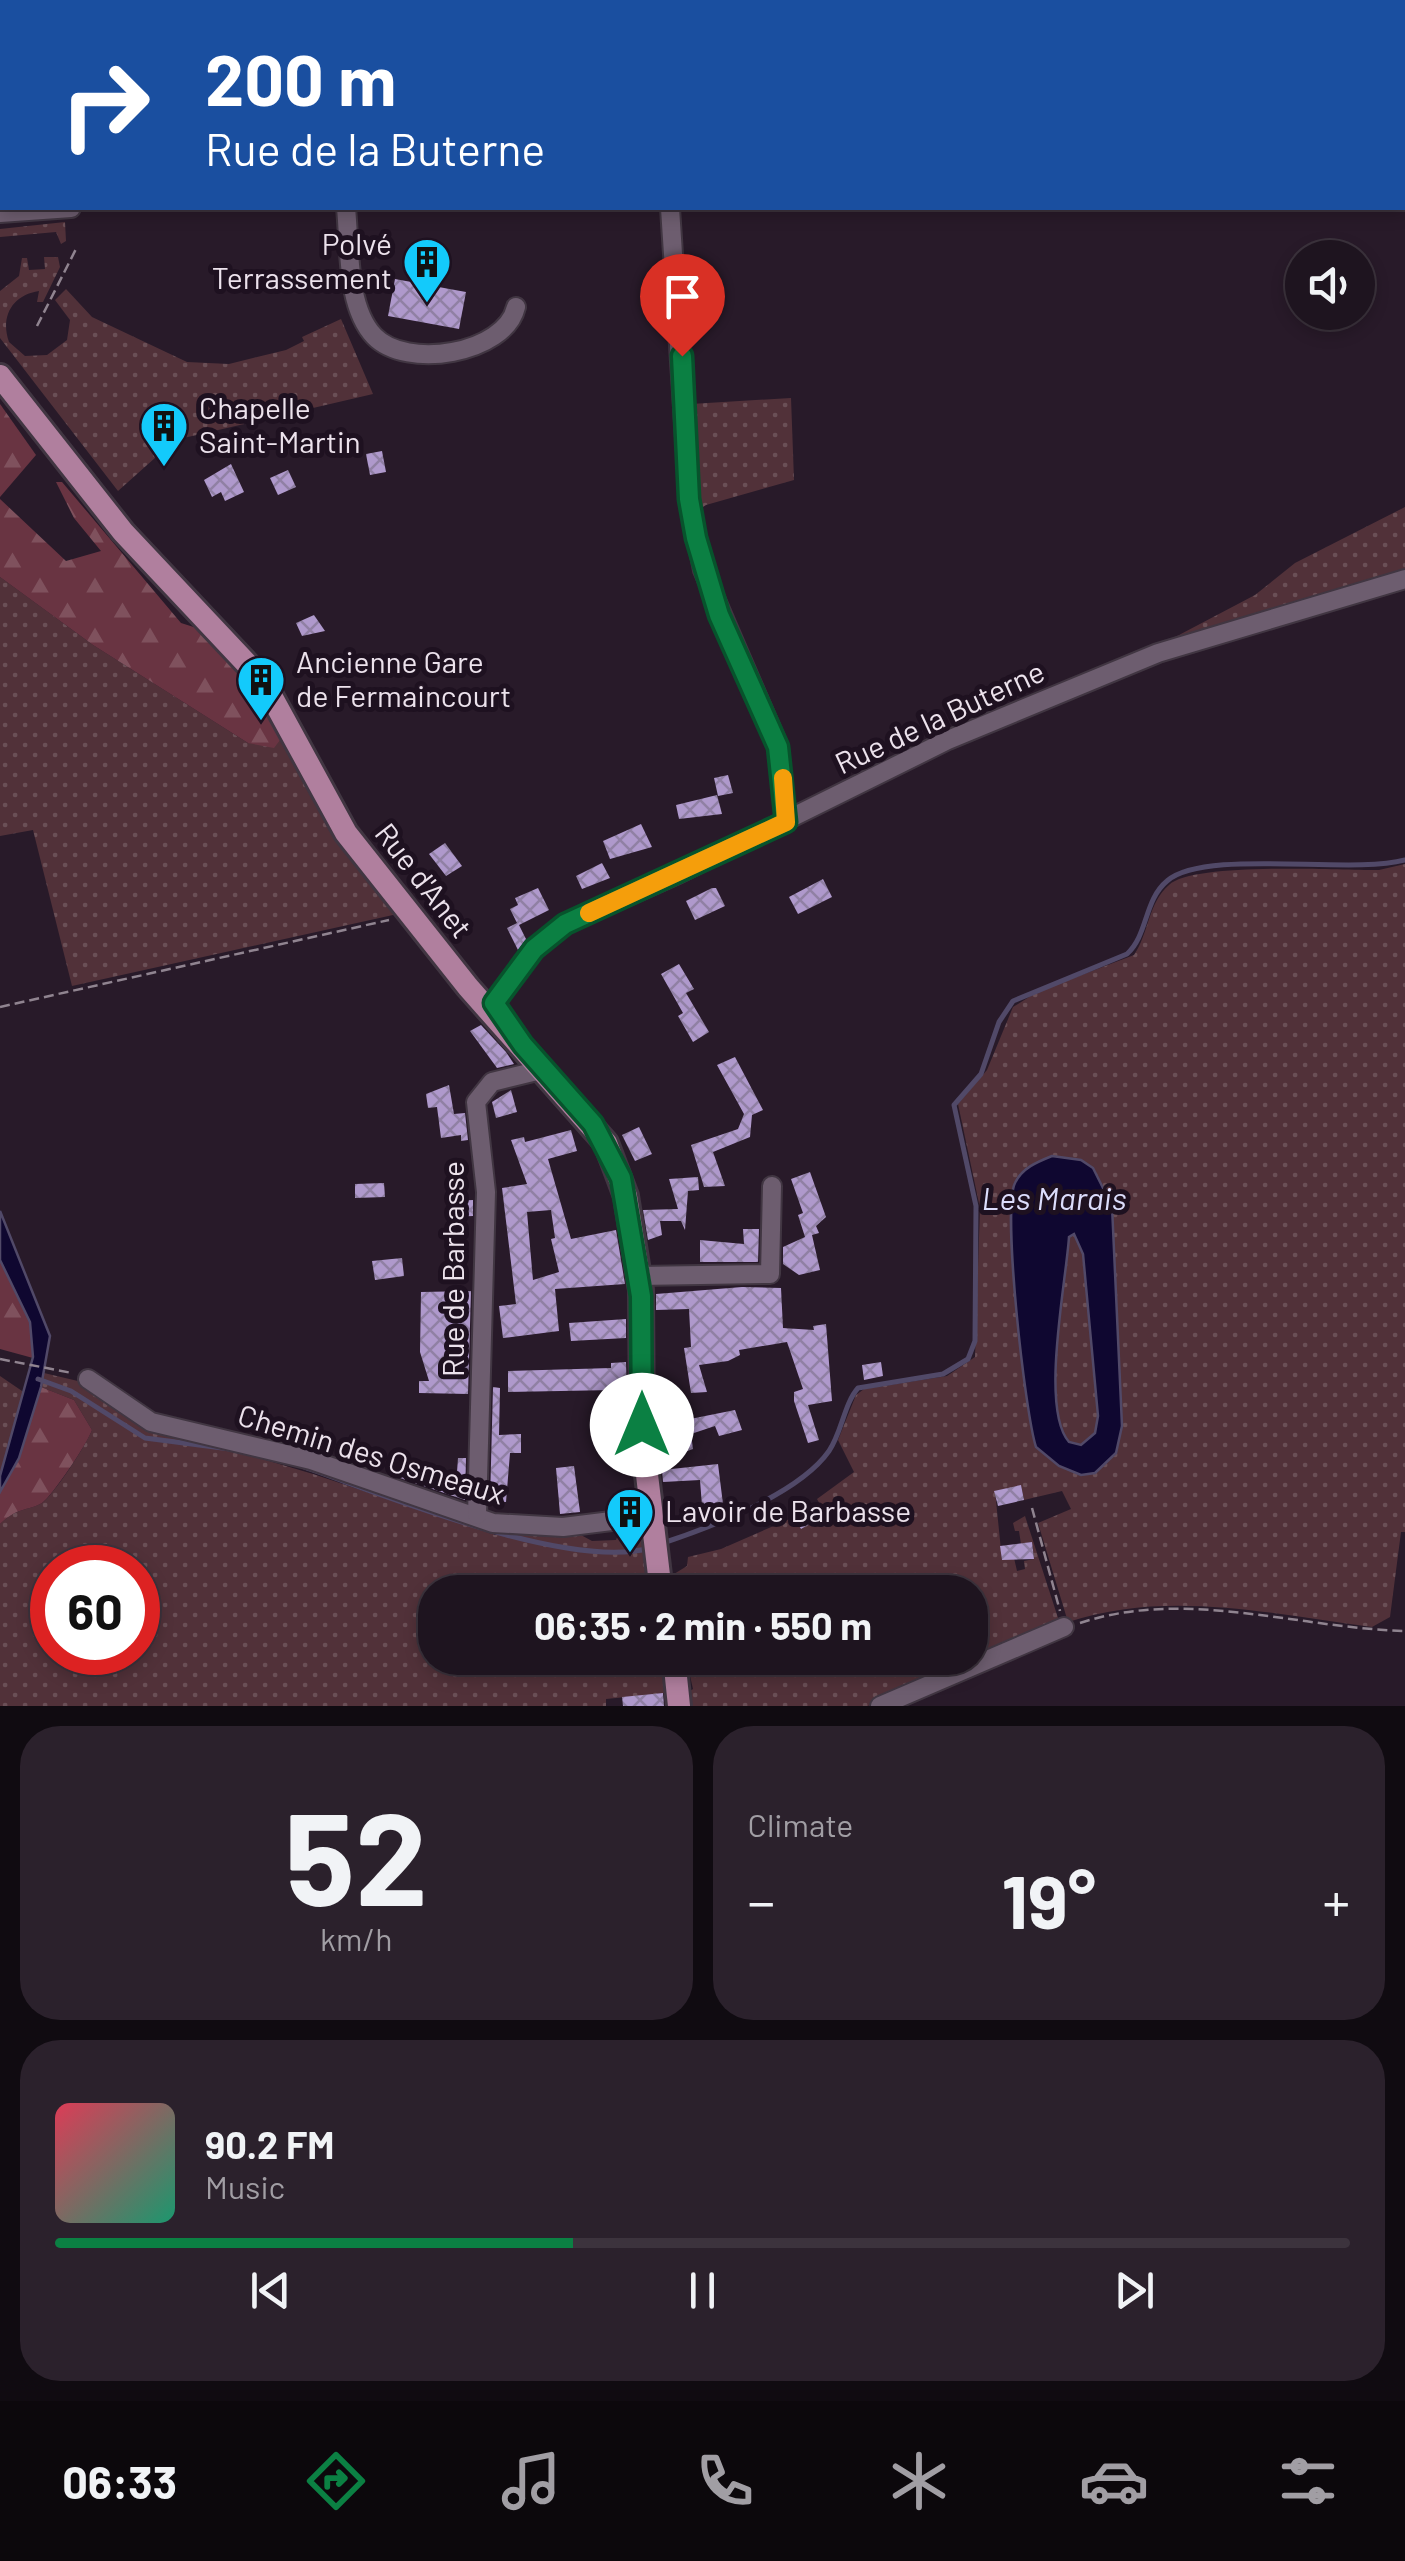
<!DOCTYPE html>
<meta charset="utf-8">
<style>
:root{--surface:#1e141f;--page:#2b212c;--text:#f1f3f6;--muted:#a19ea4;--line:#3c333d;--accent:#0b8043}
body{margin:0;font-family:Barlow,sans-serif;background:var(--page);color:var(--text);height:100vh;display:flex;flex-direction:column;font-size:38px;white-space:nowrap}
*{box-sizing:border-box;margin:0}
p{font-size:32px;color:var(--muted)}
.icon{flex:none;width:55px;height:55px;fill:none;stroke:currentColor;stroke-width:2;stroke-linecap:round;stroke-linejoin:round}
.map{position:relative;height:1706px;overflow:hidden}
.drawer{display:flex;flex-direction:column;gap:20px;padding:20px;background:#100b11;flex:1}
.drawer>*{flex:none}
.banner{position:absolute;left:0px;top:0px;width:1405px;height:210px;box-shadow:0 5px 15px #0003,0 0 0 2px var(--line);background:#1a4fa0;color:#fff;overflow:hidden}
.buttons{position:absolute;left:1285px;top:240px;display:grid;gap:20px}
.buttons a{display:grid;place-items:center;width:90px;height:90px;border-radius:50%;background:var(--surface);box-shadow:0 5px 15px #0003,0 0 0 2px var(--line);font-size:50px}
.speed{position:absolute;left:30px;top:1545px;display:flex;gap:20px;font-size:50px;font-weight:700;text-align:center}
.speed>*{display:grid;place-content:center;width:130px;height:130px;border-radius:50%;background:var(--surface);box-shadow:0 5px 15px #0003,0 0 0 2px var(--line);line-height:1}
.speed .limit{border:15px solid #d22;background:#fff;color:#111}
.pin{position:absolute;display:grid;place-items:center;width:85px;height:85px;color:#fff;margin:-102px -42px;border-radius:50% 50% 50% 0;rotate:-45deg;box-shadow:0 0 10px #0007}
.pin .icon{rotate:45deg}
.me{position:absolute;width:110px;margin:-55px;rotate:0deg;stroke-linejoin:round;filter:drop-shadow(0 0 8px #0008)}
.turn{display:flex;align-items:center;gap:35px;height:210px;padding:0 40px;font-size:45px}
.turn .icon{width:130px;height:130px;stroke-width:2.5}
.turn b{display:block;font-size:70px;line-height:85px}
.big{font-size:75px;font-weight:700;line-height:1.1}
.drawer .widget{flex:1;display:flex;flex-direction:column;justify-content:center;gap:15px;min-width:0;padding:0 35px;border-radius:40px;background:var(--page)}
.drawer .dial{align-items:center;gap:0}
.dial b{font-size:130px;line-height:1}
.song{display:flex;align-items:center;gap:30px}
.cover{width:120px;height:120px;border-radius:15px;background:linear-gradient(135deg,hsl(350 70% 55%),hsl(160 70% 35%))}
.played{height:10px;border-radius:5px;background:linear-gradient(90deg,var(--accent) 40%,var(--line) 40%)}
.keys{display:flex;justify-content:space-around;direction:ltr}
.heat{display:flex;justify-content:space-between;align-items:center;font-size:55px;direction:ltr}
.drawer .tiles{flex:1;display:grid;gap:20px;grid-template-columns:1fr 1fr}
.widget:last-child{grid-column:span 2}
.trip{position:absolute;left:418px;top:1575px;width:570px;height:100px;border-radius:40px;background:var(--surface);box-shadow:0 5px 15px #0003,0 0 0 2px var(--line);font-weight:700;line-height:100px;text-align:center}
.dock{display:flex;height:160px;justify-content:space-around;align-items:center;background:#0c080c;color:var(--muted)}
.dock .icon{width:70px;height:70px}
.dock .current{color:var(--accent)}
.dock b{font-size:45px;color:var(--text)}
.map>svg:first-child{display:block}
</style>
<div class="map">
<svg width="1405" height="1706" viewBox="0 0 1405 1706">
<defs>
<pattern id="grass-dots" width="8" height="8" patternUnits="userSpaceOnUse" patternTransform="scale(2.5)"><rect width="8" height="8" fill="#513139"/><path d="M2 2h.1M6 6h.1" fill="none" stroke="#6a4f56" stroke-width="1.8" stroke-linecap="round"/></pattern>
<pattern id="forest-firs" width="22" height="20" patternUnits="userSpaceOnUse" patternTransform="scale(2.5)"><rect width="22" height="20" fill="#693442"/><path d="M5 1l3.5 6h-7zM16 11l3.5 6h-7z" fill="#7f515d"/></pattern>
<pattern id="building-cross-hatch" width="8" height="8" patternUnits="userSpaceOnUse" patternTransform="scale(2.5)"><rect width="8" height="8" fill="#af99cc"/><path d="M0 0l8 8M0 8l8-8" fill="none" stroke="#9080a4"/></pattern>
</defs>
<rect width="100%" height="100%" fill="#281a29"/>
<g fill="url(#grass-dots)" fill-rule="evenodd">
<polygon points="65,222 66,241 61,244 56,232 0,237 0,229"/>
<path d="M44,257H58L60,267L43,302H37L39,291C12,295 0,317 9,342L25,356L47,355L67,340L70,320L55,300L66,289L92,317L187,362L229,364L286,350L304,341L302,337L341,319L373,394L175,440L118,491L0,338V291L19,276L22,258H27L29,270L45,269Z"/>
<polygon points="791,398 794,480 706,505 697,511 691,404"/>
<polygon points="1405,507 1405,572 1160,645 1255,595 1295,563"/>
<polygon points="0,577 93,645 248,743 283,736 402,913 72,986 33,830 0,836"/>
<path d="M1405,864V1532H1401L1390,1617L1372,1627C1270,1614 1168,1589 1068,1622L1038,1523L1071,1509L1062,1491L1024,1500L1021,1486L995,1491L1002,1560L1014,1558L1017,1571L1025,1569L1024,1561L1034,1559L1032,1542L1021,1544L1019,1531H1015L1013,1523L1025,1516L1060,1624L868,1706H688L687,1693L693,1689L686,1658H970V1592H676L674,1574L687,1566L688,1557L721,1549L794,1517L801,1529L826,1515L817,1499L854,1472L838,1440L856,1395L864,1389L947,1376L975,1357L980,1208L958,1104L987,1070L1013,1007L1037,992L1134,955C1149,933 1148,903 1169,885C1193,862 1340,870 1379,870Z"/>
<path d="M44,1373L82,1382L147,1425L313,1474L495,1535H581L592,1541L616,1540L619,1532L645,1533L654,1592H435V1658H662L666,1693L606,1699V1706H0V1524C19,1506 26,1512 42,1503C53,1496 87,1444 92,1430L74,1400L41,1387ZM52,1568H138V1652H52Z"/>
<polygon points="0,1376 25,1393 0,1476"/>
</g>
<g fill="url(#forest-firs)">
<rect x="342" y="0" width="304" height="2"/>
<polygon points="0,404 36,455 0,497"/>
<polygon points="56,482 62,482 181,623 203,630 245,673 256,700 283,736 274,748 248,743 93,645 0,577 0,499 66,561 101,551 74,518"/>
<polygon points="0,1260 30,1322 33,1358 0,1349"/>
<path d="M41,1387L74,1400L92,1430C87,1444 53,1495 42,1503C26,1512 19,1506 0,1524V1492L19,1458Z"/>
</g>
<g fill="#0f0730" stroke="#514968" stroke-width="2.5" fill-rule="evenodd">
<path d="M1052,1156L1081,1160L1093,1168L1112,1206L1122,1426L1116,1453L1095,1473L1081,1475L1059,1466L1036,1447C1025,1413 1002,1209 1015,1183C1022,1168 1037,1162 1052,1156ZM1074,1234L1083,1254L1098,1416L1095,1433L1081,1445L1069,1442C1040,1409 1066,1283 1069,1237Z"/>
<polygon points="0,1211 50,1336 41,1387 19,1458 0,1492 0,1476 33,1357 30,1322 0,1260"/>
</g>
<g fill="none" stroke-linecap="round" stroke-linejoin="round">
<g stroke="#514968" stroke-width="5">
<polyline points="38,1379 71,1391 145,1438 230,1449"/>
<path d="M304,1467C385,1495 568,1571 650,1548"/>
<path d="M660,1544C709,1528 799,1494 829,1451C842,1432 844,1404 858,1388L943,1374L968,1359L975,1341L976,1206L954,1105L981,1074L999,1022L1013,1001L1127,954C1148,935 1144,900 1167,881C1205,848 1350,875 1405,860"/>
</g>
</g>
<g fill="url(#building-cross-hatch)" fill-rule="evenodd">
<polygon points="395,279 466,292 459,329 388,316"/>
<polygon points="382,451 386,472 370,475 366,454"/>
<polygon points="231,464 244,492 225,501 221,492 212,497 204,480"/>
<polygon points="288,470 296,487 278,495 270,478"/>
<polygon points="314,615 325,631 302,636 296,623"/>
<polygon points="728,775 733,793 718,796 714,778"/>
<polygon points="717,795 722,814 679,819 676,805"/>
<polygon points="641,824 652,847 610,859 603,841"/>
<polygon points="445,843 462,866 446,876 429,854"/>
<polygon points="602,863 610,878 582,889 576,876"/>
<polygon points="823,879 832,897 798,914 789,897"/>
<polygon points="538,888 549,910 519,925 526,939 518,950 507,928 517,923 510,909 518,905 515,898"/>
<polygon points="712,888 716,888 725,906 695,920 686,901"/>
<polygon points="679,964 694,989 686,993 709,1032 693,1042 678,1016 683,1013 661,974"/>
<polygon points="481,1025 506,1052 514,1064 497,1068 470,1031"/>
<polygon points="735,1057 763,1110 752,1115 750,1137 713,1152 725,1186 704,1187 691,1145 738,1129 744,1114 717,1065"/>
<polygon points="449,1085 454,1114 465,1113 468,1140 461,1141 461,1135 441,1138 437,1107 428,1108 426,1094"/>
<polygon points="511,1090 517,1112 496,1118 492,1102"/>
<polygon points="639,1127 652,1154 635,1161 622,1135"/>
<path d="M571,1130L577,1151L548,1159L571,1239L616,1230L625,1284L555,1289L559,1331L503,1338L499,1306L516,1304L502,1188L527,1184L511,1140L524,1137L525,1142ZM551,1210L555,1238L551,1239L559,1272L533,1280L527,1212Z"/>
<polygon points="810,1172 826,1217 816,1226 819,1233 812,1235 820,1270 799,1275 783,1264 783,1247 805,1237 798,1215 803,1213 791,1179"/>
<polygon points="698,1177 699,1190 688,1191 685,1230 681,1221 660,1221 662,1235 648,1240 643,1210 678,1209 669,1179"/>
<polygon points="384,1183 385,1197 355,1198 355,1184"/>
<polygon points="473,1200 473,1216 452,1217 452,1201"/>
<polygon points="743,1229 759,1229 758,1262 700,1262 700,1240 744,1244"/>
<polygon points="402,1258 404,1276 375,1280 372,1261"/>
<polygon points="742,1287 781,1288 783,1328 814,1330 813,1326 826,1324 832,1401 808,1405 819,1440 808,1443 794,1401 794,1392 803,1389 787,1342 739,1350 740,1355 728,1361 699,1365 707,1392 691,1393 684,1348 691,1347 689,1309 656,1310 656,1294"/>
<polygon points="471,1291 468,1394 419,1393 419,1381 429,1381 420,1352 421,1292"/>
<polygon points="626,1319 626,1338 571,1341 569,1323"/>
<polygon points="626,1362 627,1394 614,1394 614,1390 508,1392 508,1371 611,1368 611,1363"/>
<polygon points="881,1362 883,1376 864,1380 862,1365"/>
<polygon points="493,1387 500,1388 499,1435 521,1434 521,1453 510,1453 506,1502 490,1501"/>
<polygon points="735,1410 742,1430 719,1436 715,1426 691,1434 693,1449 679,1454 675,1422"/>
<polygon points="627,1417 631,1470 619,1471 614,1419"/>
<polygon points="458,1458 466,1458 465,1500 400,1478 403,1469 456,1486"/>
<polygon points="718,1464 723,1504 702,1506 700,1480 663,1482 662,1470"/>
<polygon points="574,1466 580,1512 560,1514 556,1468"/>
<polygon points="1021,1485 1024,1500 998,1506 994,1491"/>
<polygon points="820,1503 826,1515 801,1529 794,1517"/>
<polygon points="1032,1542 1034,1559 1002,1560 1000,1546"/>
<polygon points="663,1693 664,1706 623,1706 622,1697"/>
</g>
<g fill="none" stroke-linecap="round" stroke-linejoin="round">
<g stroke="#413642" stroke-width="22">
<g id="minor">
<polyline points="653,0 653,2"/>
<polyline points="333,2 333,0"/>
<polyline points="0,29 2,29"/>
<path d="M346,208C350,246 346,306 374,336C406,370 505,354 516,307"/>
<polyline points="670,208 689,499 703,570 779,747 786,822"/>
<polyline points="0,213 71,208"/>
<polyline points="489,1012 534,949 565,924 678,874 948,740 1158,653 1405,579"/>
<polyline points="638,1276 770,1274 772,1186"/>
<polyline points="88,1379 151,1422 311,1460 493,1523 563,1527 652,1516"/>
<polyline points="477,1515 486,1192 476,1102 492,1082 545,1069"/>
<polyline points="880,1706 1064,1627"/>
</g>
</g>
<g stroke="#413642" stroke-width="28">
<g id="major">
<polyline points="0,376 123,532 263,681 346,833 468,987 606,1143 626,1196 641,1290 642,1433 661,1592"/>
<polyline points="674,1658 679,1706"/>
</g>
</g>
<g stroke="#908490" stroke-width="2.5" stroke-dasharray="10 5" stroke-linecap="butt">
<polyline points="0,171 2,171"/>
<polyline points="37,326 76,249"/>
<polyline points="0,1007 389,920"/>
<polyline points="0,1359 72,1373"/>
<polyline points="1032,1508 1060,1611"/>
<path d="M1080,1623C1186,1588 1296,1628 1405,1631"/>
</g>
<use href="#minor" stroke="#6d5d6f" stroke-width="18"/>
<use href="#major" stroke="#b07f9e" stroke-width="22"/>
</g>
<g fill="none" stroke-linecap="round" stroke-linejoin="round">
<g stroke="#07532c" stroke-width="25">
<polyline id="route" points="642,1425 641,1296 621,1178 593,1124 523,1045 494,1003 534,949 565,924 786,822 778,747 719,615 696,538 689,499 682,356"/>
</g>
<use href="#route" stroke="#0b8043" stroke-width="18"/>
<polyline stroke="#f59e0b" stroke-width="18" points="589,913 786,822 783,778"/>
</g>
<defs>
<g id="building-pin" transform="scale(2.5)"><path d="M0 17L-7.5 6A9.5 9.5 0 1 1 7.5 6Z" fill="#13cafb" stroke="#1e1120"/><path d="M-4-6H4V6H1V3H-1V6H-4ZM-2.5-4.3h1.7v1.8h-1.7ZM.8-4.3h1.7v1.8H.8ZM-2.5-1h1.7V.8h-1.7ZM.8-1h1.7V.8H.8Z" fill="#111"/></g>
</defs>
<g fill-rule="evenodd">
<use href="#building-pin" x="427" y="262"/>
<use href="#building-pin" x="164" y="426"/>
<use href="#building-pin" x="261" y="680"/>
<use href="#building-pin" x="630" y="1512"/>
</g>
<g text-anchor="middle" stroke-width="10" stroke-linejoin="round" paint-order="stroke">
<g font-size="30" fill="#ece2ec" stroke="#1e1120" text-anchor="start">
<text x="392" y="255" text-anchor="end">Polvé<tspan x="392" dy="34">Terrassement</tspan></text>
<text x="199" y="419">Chapelle<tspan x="199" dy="34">Saint-Martin</tspan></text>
<text x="296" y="673">Ancienne Gare<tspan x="296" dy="34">de Fermaincourt</tspan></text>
<text x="665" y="1522">Lavoir de Barbasse</text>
</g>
<g font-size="30" fill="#ece2ec" stroke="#1e1120">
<text transform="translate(940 718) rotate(-25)" y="10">Rue de la Buterne</text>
<text transform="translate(423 881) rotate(52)" y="10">Rue d'Anet</text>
<text transform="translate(454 1269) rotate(-90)" y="10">Rue de Barbasse</text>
<text transform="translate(371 1455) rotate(17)" y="10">Chemin des Osmeaux</text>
</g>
<g font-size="32" font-style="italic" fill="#dcddfc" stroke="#1e1120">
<text x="1054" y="1210">Les Marais</text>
</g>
</g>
</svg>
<div class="buttons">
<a><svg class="icon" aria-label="sound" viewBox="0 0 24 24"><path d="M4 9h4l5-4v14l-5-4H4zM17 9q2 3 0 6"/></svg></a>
</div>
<div class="speed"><div class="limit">60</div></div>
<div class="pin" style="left:682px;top:356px;background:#d93025"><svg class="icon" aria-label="arrive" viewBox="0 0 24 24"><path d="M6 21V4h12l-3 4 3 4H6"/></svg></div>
<svg class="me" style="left:642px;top:1425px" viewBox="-20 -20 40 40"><circle r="19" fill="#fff"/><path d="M0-13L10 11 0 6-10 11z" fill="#0b8043"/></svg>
<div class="trip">06:35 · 2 min · 550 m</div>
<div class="banner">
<div class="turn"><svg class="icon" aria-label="right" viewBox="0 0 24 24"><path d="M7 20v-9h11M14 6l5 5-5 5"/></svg><div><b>200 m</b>Rue de la Buterne</div></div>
</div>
</div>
<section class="drawer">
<div class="tiles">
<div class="widget dial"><b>52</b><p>km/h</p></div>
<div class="widget"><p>Climate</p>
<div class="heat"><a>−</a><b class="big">19°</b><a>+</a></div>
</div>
<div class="widget">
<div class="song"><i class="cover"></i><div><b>90.2 FM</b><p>Music</p></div></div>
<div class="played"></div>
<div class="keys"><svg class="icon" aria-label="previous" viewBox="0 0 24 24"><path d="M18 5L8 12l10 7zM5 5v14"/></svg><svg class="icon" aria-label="pause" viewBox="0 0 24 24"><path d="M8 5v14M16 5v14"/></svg><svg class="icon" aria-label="next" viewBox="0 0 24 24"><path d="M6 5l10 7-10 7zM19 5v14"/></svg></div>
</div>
</div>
</section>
<nav class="dock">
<b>06:33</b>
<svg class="icon current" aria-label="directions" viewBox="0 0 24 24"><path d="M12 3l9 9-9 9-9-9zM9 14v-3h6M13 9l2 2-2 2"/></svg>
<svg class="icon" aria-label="music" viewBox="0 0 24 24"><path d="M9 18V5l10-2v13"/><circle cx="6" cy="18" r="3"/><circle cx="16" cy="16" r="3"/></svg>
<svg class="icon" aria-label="phone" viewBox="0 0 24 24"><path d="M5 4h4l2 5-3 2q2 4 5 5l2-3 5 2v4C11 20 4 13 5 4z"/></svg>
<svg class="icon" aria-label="climate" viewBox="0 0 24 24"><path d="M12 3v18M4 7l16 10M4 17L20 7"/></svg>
<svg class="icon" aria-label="car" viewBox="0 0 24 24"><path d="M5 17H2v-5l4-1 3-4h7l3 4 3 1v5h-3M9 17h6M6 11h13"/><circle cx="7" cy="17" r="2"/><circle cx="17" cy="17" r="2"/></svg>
<svg class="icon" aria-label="filters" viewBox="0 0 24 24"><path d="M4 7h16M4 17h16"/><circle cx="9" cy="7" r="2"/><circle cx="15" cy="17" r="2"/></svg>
</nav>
